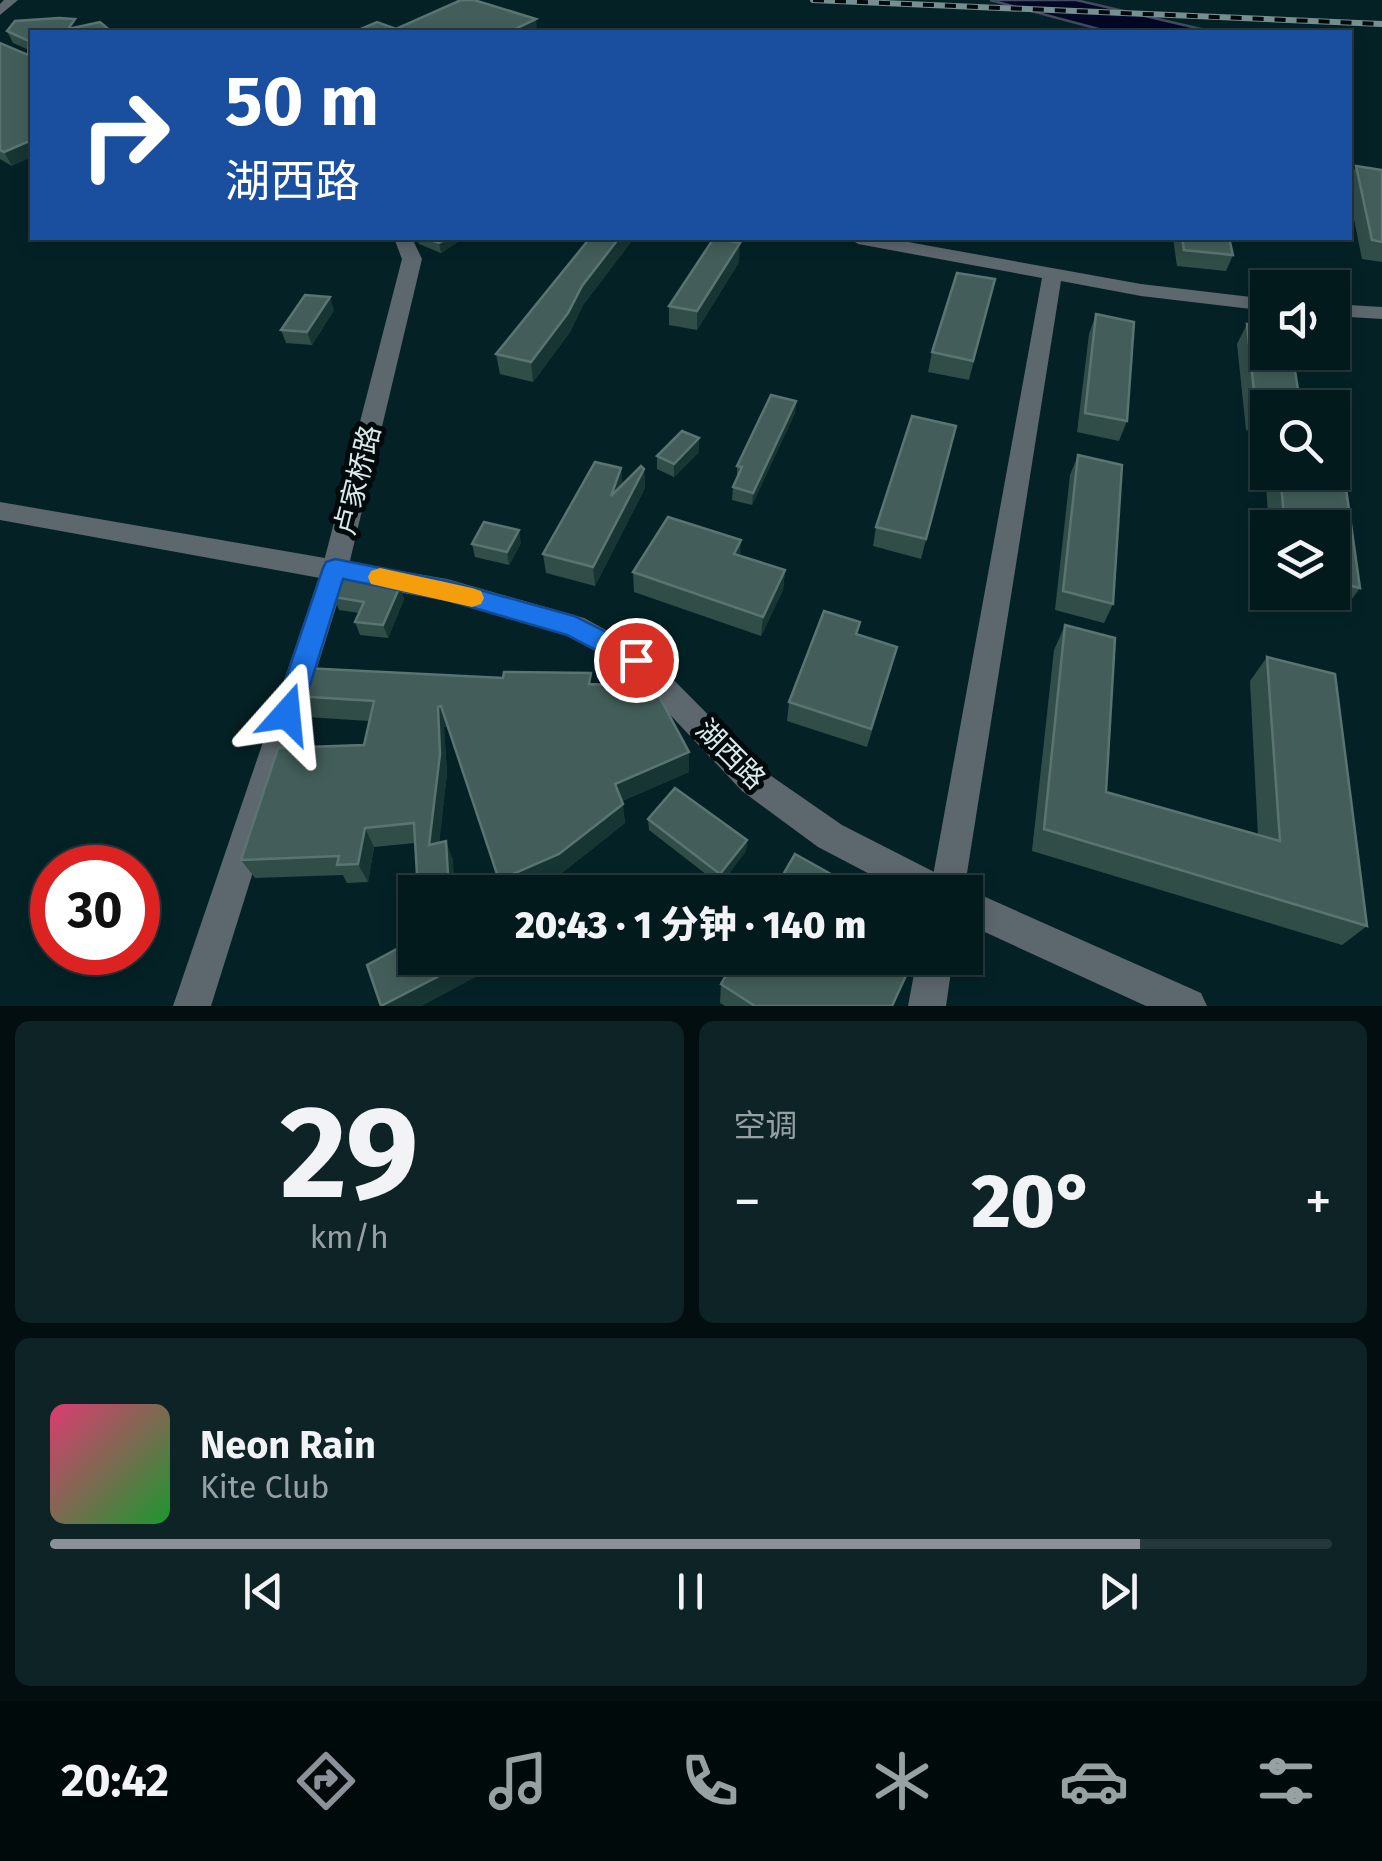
<!DOCTYPE html>
<html lang="zh">
<meta charset="utf-8">
<style>
:root{--surface:#031a1c;--page:#0d2325;--text:#f1f3f6;--muted:#97a1a3;--line:#24383b;--accent:#8c9099}
body{margin:0;font-family:"Fira Sans","Noto Sans SC",sans-serif;background:var(--page);color:var(--text);height:100vh;display:flex;flex-direction:column;font-size:38px;white-space:nowrap}
*{box-sizing:border-box;margin:0}
p{font-size:32px;color:var(--muted)}
.icon{flex:none;width:55px;height:55px;fill:none;stroke:currentColor;stroke-width:2;stroke-linecap:round;stroke-linejoin:round}
.map{position:relative;height:1006px;overflow:hidden}
.sheet{display:flex;flex-direction:column;gap:15px;padding:15px;background:#020e0f;flex:1}
.sheet>*{flex:none}
.banner{position:absolute;left:30px;top:30px;width:1322px;height:210px;border-radius:0px;box-shadow:0 5px 15px #0003,0 0 0 2px var(--line);background:#1a4fa0;color:#fff;overflow:hidden}
.buttons{position:absolute;left:1250px;top:270px;display:grid;gap:20px}
.buttons a{display:grid;place-items:center;width:100px;height:100px;border-radius:0px;background:var(--surface);box-shadow:0 5px 15px #0003,0 0 0 2px var(--line);font-size:50px}
.speed{position:absolute;left:30px;top:845px;display:flex;gap:20px;font-size:50px;font-weight:700;text-align:center}
.speed>*{display:grid;place-content:center;width:130px;height:130px;border-radius:50%;background:var(--surface);box-shadow:0 5px 15px #0003,0 0 0 2px var(--line);line-height:1}
.speed .limit{border:15px solid #d22;background:#fff;color:#111}
.pin{position:absolute;display:grid;place-items:center;width:85px;height:85px;color:#fff;margin:-42px;border:5px solid #fff;border-radius:50%;box-shadow:0 2px 10px #0007}
.me{position:absolute;width:110px;margin:-55px;rotate:18deg;stroke-linejoin:round;filter:drop-shadow(0 0 8px #0008)}
.turn{display:flex;align-items:center;gap:35px;height:210px;padding:0 30px;font-size:45px}
.turn .icon{width:130px;height:130px;stroke-width:2.5}
.turn b{display:block;font-size:70px;line-height:85px}
.big{font-size:75px;font-weight:800;line-height:1.1}
.sheet .widget{flex:1;display:flex;flex-direction:column;justify-content:center;gap:15px;min-width:0;padding:0 35px;border-radius:15px;background:var(--page)}
.sheet .dial{align-items:center;gap:0}
.dial b{font-size:130px;line-height:1}
.song{display:flex;align-items:center;gap:30px}
.cover{width:120px;height:120px;border-radius:15px;background:linear-gradient(135deg,hsl(340 70% 55%),hsl(130 70% 35%))}
.played{height:10px;border-radius:5px;background:linear-gradient(90deg,var(--accent) 85%,var(--line) 85%)}
.keys{display:flex;justify-content:space-around;direction:ltr}
.heat{display:flex;justify-content:space-between;align-items:center;font-size:55px;direction:ltr}
.sheet .tiles{flex:1;display:grid;gap:15px;grid-template-columns:1fr 1fr}
.widget:last-child{grid-column:span 2}
.trip{position:absolute;left:398px;top:875px;width:585px;height:100px;border-radius:0px;background:var(--surface);box-shadow:0 5px 15px #0003,0 0 0 2px var(--line);font-weight:800;line-height:100px;text-align:center}
.tabs{display:flex;height:160px;justify-content:space-around;align-items:center;background:#010a0b;color:var(--muted)}
.tabs .icon{width:70px;height:70px}
.tabs .selected{color:var(--accent)}
.tabs b{font-size:45px;color:var(--text)}
.map>svg:first-child{display:block}
</style>
<div class="map">
<svg width="1382" height="1006" viewBox="0 0 1382 1006">
<rect width="100%" height="100%" fill="#042226"/>
<polygon fill="#010724" stroke="#424b60" stroke-width="2.5" points="990,0 1076,0 1214,32 1110,32"/>
<g fill="none" stroke-linecap="round" stroke-linejoin="round">
<g fill="#5d676e" fill-rule="evenodd">
<polygon points="4,0 18,0 0,15 0,4"/>
<polygon points="394,238 412,238 422,259 348,569 211,1006 173,1006 322,569 402,259"/>
<polygon points="849,238 886,238 1141,284 1268,299 1268,311 1141,296 1061,281 964,892 930,892 1042,278 858,244"/>
<polygon points="1332,304 1382,307 1382,319 1332,316"/>
<polygon points="917,958 953,958 946,1006 908,1006"/>
</g>
<polygon fill="#5d676e" fill-rule="evenodd" points="0,502 447,579 584,618 646,652 764,771 842,825 950,880 955,892 965,888 1201,993 1207,1006 1146,1006 965,923 965,892 904,892 818,847 742,791 626,668 566,635 447,601 0,520"/>
<g stroke="#778e92" stroke-width="6">
<polyline id="rail" points="813,0 1382,24"/>
</g>
<use href="#rail" stroke="#01090b" stroke-width="4" stroke-dasharray="11" stroke-linecap="butt"/>
</g>
<g fill="#314d48">
<polygon points="59,18 12,166 0,159 0,43 28,55 29,50 13,43 7,31"/>
<polygon points="1356,166 1382,170 1382,262 1362,259 1350,200 1350,178"/>
<polygon points="416,238 464,238 441,253 419,244"/>
<polygon points="590,238 631,238 631,242 583,305 570,332 533,382 500,374 496,354"/>
<polygon points="1173,238 1229,238 1233,255 1226,271 1177,266"/>
<polygon points="739,262 697,330 669,325 669,306"/>
<polygon points="995,279 969,380 928,372 932,352"/>
<polygon points="334,310 312,345 286,343 281,330"/>
<polygon points="1096,314 1127,421 1119,441 1077,432 1089,334"/>
<polygon points="1247,324 1268,408 1268,435 1246,430 1237,344"/>
<polygon points="796,401 795,413 752,505 732,500 733,487 737,478 737,466"/>
<polygon points="956,426 921,559 873,546 876,527"/>
<polygon points="699,438 699,452 674,477 657,469 657,456"/>
<polygon points="1078,455 1113,604 1104,623 1055,610 1070,475"/>
<polygon points="1268,466 1268,472 1332,472 1360,588 1343,611 1273,594 1273,592 1332,592 1332,528 1269,528 1265,470"/>
<polygon points="621,468 622,485 644,469 645,488 595,586 546,573 543,554"/>
<polygon points="521,543 509,565 475,557 472,544"/>
<polygon points="740,556 785,570 783,590 761,636 634,592 633,572"/>
<polygon points="369,583 400,586 404,599 388,638 360,635 355,622 359,613 339,610 334,597"/>
<polygon points="860,622 857,635 892,666 867,747 787,721 789,702"/>
<polygon points="1065,625 1106,792 1258,835 1250,681 1267,657 1367,926 1342,945 1032,851 1054,650"/>
<polygon points="592,684 689,752 689,772 622,801 625,823 563,872 518,892 503,892 448,727 444,727 447,773 439,842 453,860 415,843 374,847 368,882 347,883 343,875 255,878 241,860 364,745 369,721 306,717 295,696"/>
<polygon points="648,819 747,840 746,851 720,885 649,830"/>
<polygon points="721,984 892,1006 725,1006 720,1003"/>
</g>
<g fill="#173533">
<polygon points="536,19 537,29 531,32 509,32"/>
<polygon points="32,140 32,157 12,166 4,152"/>
<polygon points="448,238 464,238 441,253 439,243"/>
<polygon points="619,238 631,238 631,242 583,305 570,332 533,382 531,362 582,286"/>
<polygon points="740,243 739,262 697,330 697,311"/>
<polygon points="330,297 334,310 312,345 307,332"/>
<polygon points="796,401 795,413 752,505 753,493"/>
<polygon points="699,438 699,452 674,477 674,464"/>
<polygon points="621,468 623,487 611,496"/>
<polygon points="644,469 645,488 595,586 593,567"/>
<polygon points="519,530 521,543 509,565 507,552"/>
<polygon points="741,540 740,560 734,554"/>
<polygon points="785,570 783,590 761,636 763,617"/>
<polygon points="400,586 404,599 388,638 383,625"/>
<polygon points="441,706 448,727 444,727 447,773 437,863 429,845 438,707"/>
<polygon points="689,752 689,772 617,803 615,784"/>
<polygon points="623,804 625,823 563,872 518,892 503,892 499,880"/>
<polygon points="365,828 374,847 368,882 358,864"/>
<polygon points="747,840 746,851 720,885 720,874"/>
<polygon points="446,841 453,860 455,892 449,892"/>
<polygon points="474,958 491,958 494,967 422,1006 383,1006"/>
</g>
<g fill="#435e5a" stroke="#5a7471" stroke-width="2.5">
<polygon points="461,0 474,0 536,19 509,32 354,32 377,22 396,29"/>
<polygon points="59,18 75,19 68,29 100,22 112,32 32,32 32,140 4,152 0,150 0,43 28,55 29,41 7,31 15,21"/>
<polygon points="1356,166 1382,170 1382,242 1372,240"/>
<polygon points="425,238 448,238 439,243"/>
<polygon points="590,238 619,238 582,286 568,313 531,362 496,354"/>
<polygon points="714,238 740,243 697,311 669,306"/>
<polygon points="1182,238 1229,238 1233,255 1184,250"/>
<polygon points="957,273 995,279 973,361 932,352"/>
<polygon points="305,295 330,297 307,332 281,330"/>
<polygon points="1096,314 1134,322 1127,421 1085,413"/>
<polygon points="1247,324 1268,329 1268,352 1292,352 1301,408 1268,408 1268,413 1256,411"/>
<polygon points="771,395 796,401 753,493 733,487 742,467 737,466"/>
<polygon points="912,416 956,426 926,539 876,527"/>
<polygon points="682,431 699,438 674,464 657,456"/>
<polygon points="1078,455 1122,465 1113,604 1063,591"/>
<polygon points="1332,458 1342,460 1360,588 1332,581 1332,528 1285,528 1280,472 1332,472"/>
<polygon points="595,462 621,468 611,496 641,466 644,469 593,567 543,554"/>
<polygon points="668,517 741,540 734,554 785,570 763,617 633,572"/>
<polygon points="484,522 519,530 507,552 472,544"/>
<polygon points="341,574 368,578 365,583 400,586 383,625 355,622 364,602 334,597"/>
<polygon points="824,611 860,622 856,634 897,647 871,729 789,702"/>
<polygon points="1065,625 1115,638 1106,792 1280,841 1267,657 1335,674 1367,926 1044,829"/>
<polygon points="304,668 503,678 504,672 591,673 589,684 654,687 689,752 615,784 623,804 559,854 499,880 441,706 438,707 440,754 429,845 446,841 449,892 418,892 414,823 365,828 358,864 337,865 339,856 241,860 278,748 364,745 374,701 295,696"/>
<polygon points="675,788 747,840 720,874 648,819"/>
<polygon points="795,854 863,892 773,892"/>
<polygon points="415,939 415,958 474,958 381,1006 367,965"/>
<polygon points="736,958 914,958 892,1006 755,1006 721,984"/>
</g>
<polygon fill="#1a73e8" stroke="#114b97" stroke-width="2.5" points="335,559 447,581 574,616 646,652 650,660 646,667 636,671 567,635 447,600 343,579 301,714 297,723 287,726 278,723 274,714 323,568 326,562"/>
<polygon fill="#f59e0b" points="380,568 472,588 481,591 484,598 481,604 472,607 371,584 368,577 371,571"/>
<g text-anchor="middle" stroke-width="10" stroke-linejoin="round" paint-order="stroke">
<g font-size="28" fill="#d9eaed" stroke="#01090b">
<text transform="translate(357 480) rotate(-76)" y="10">卢家桥路</text>
<text transform="translate(731 754) rotate(45)" y="10">湖西路</text>
</g>
</g>
</svg>
<div class="buttons">
<a><svg class="icon" aria-label="sound" viewBox="0 0 24 24"><path d="M4 9h4l5-4v14l-5-4H4zM17 9q2 3 0 6"/></svg></a>
<a><svg class="icon" aria-label="search" viewBox="0 0 24 24"><circle cx="10" cy="10" r="6"/><path d="M15 15l6 6"/></svg></a>
<a><svg class="icon" aria-label="layers" viewBox="0 0 24 24"><path d="M12 4l9 5-9 5-9-5zM3 14l9 5 9-5"/></svg></a>
</div>
<div class="speed"><div class="limit">30</div></div>
<div class="pin" style="left:636px;top:660px;background:#d93025"><svg class="icon" aria-label="arrive" viewBox="0 0 24 24"><path d="M6 21V4h12l-3 4 3 4H6"/></svg></div>
<svg class="me" style="left:287px;top:714px" viewBox="-20 -20 40 40"><path d="M0-17L14 15 0 8-14 15z" fill="#1a73e8" stroke="#fff" stroke-width="4"/></svg>
<div class="trip">20:43 · 1 分钟 · 140 m</div>
<div class="banner">
<div class="turn"><svg class="icon" aria-label="right" viewBox="0 0 24 24"><path d="M7 20v-9h11M14 6l5 5-5 5"/></svg><div><b>50 m</b>湖西路</div></div>
</div>
</div>
<section class="sheet">
<div class="tiles">
<div class="widget dial"><b>29</b><p>km/h</p></div>
<div class="widget"><p>空调</p>
<div class="heat"><a>−</a><b class="big">20°</b><a>+</a></div>
</div>
<div class="widget">
<div class="song"><i class="cover"></i><div><b>Neon Rain</b><p>Kite Club</p></div></div>
<div class="played"></div>
<div class="keys"><svg class="icon" aria-label="previous" viewBox="0 0 24 24"><path d="M18 5L8 12l10 7zM5 5v14"/></svg><svg class="icon" aria-label="pause" viewBox="0 0 24 24"><path d="M8 5v14M16 5v14"/></svg><svg class="icon" aria-label="next" viewBox="0 0 24 24"><path d="M6 5l10 7-10 7zM19 5v14"/></svg></div>
</div>
</div>
</section>
<nav class="tabs">
<b>20:42</b>
<svg class="icon selected" aria-label="directions" viewBox="0 0 24 24"><path d="M12 3l9 9-9 9-9-9zM9 14v-3h6M13 9l2 2-2 2"/></svg>
<svg class="icon" aria-label="music" viewBox="0 0 24 24"><path d="M9 18V5l10-2v13"/><circle cx="6" cy="18" r="3"/><circle cx="16" cy="16" r="3"/></svg>
<svg class="icon" aria-label="phone" viewBox="0 0 24 24"><path d="M5 4h4l2 5-3 2q2 4 5 5l2-3 5 2v4C11 20 4 13 5 4z"/></svg>
<svg class="icon" aria-label="climate" viewBox="0 0 24 24"><path d="M12 3v18M4 7l16 10M4 17L20 7"/></svg>
<svg class="icon" aria-label="car" viewBox="0 0 24 24"><path d="M5 17H2v-5l4-1 3-4h7l3 4 3 1v5h-3M9 17h6M6 11h13"/><circle cx="7" cy="17" r="2"/><circle cx="17" cy="17" r="2"/></svg>
<svg class="icon" aria-label="filters" viewBox="0 0 24 24"><path d="M4 7h16M4 17h16"/><circle cx="9" cy="7" r="2"/><circle cx="15" cy="17" r="2"/></svg>
</nav>
